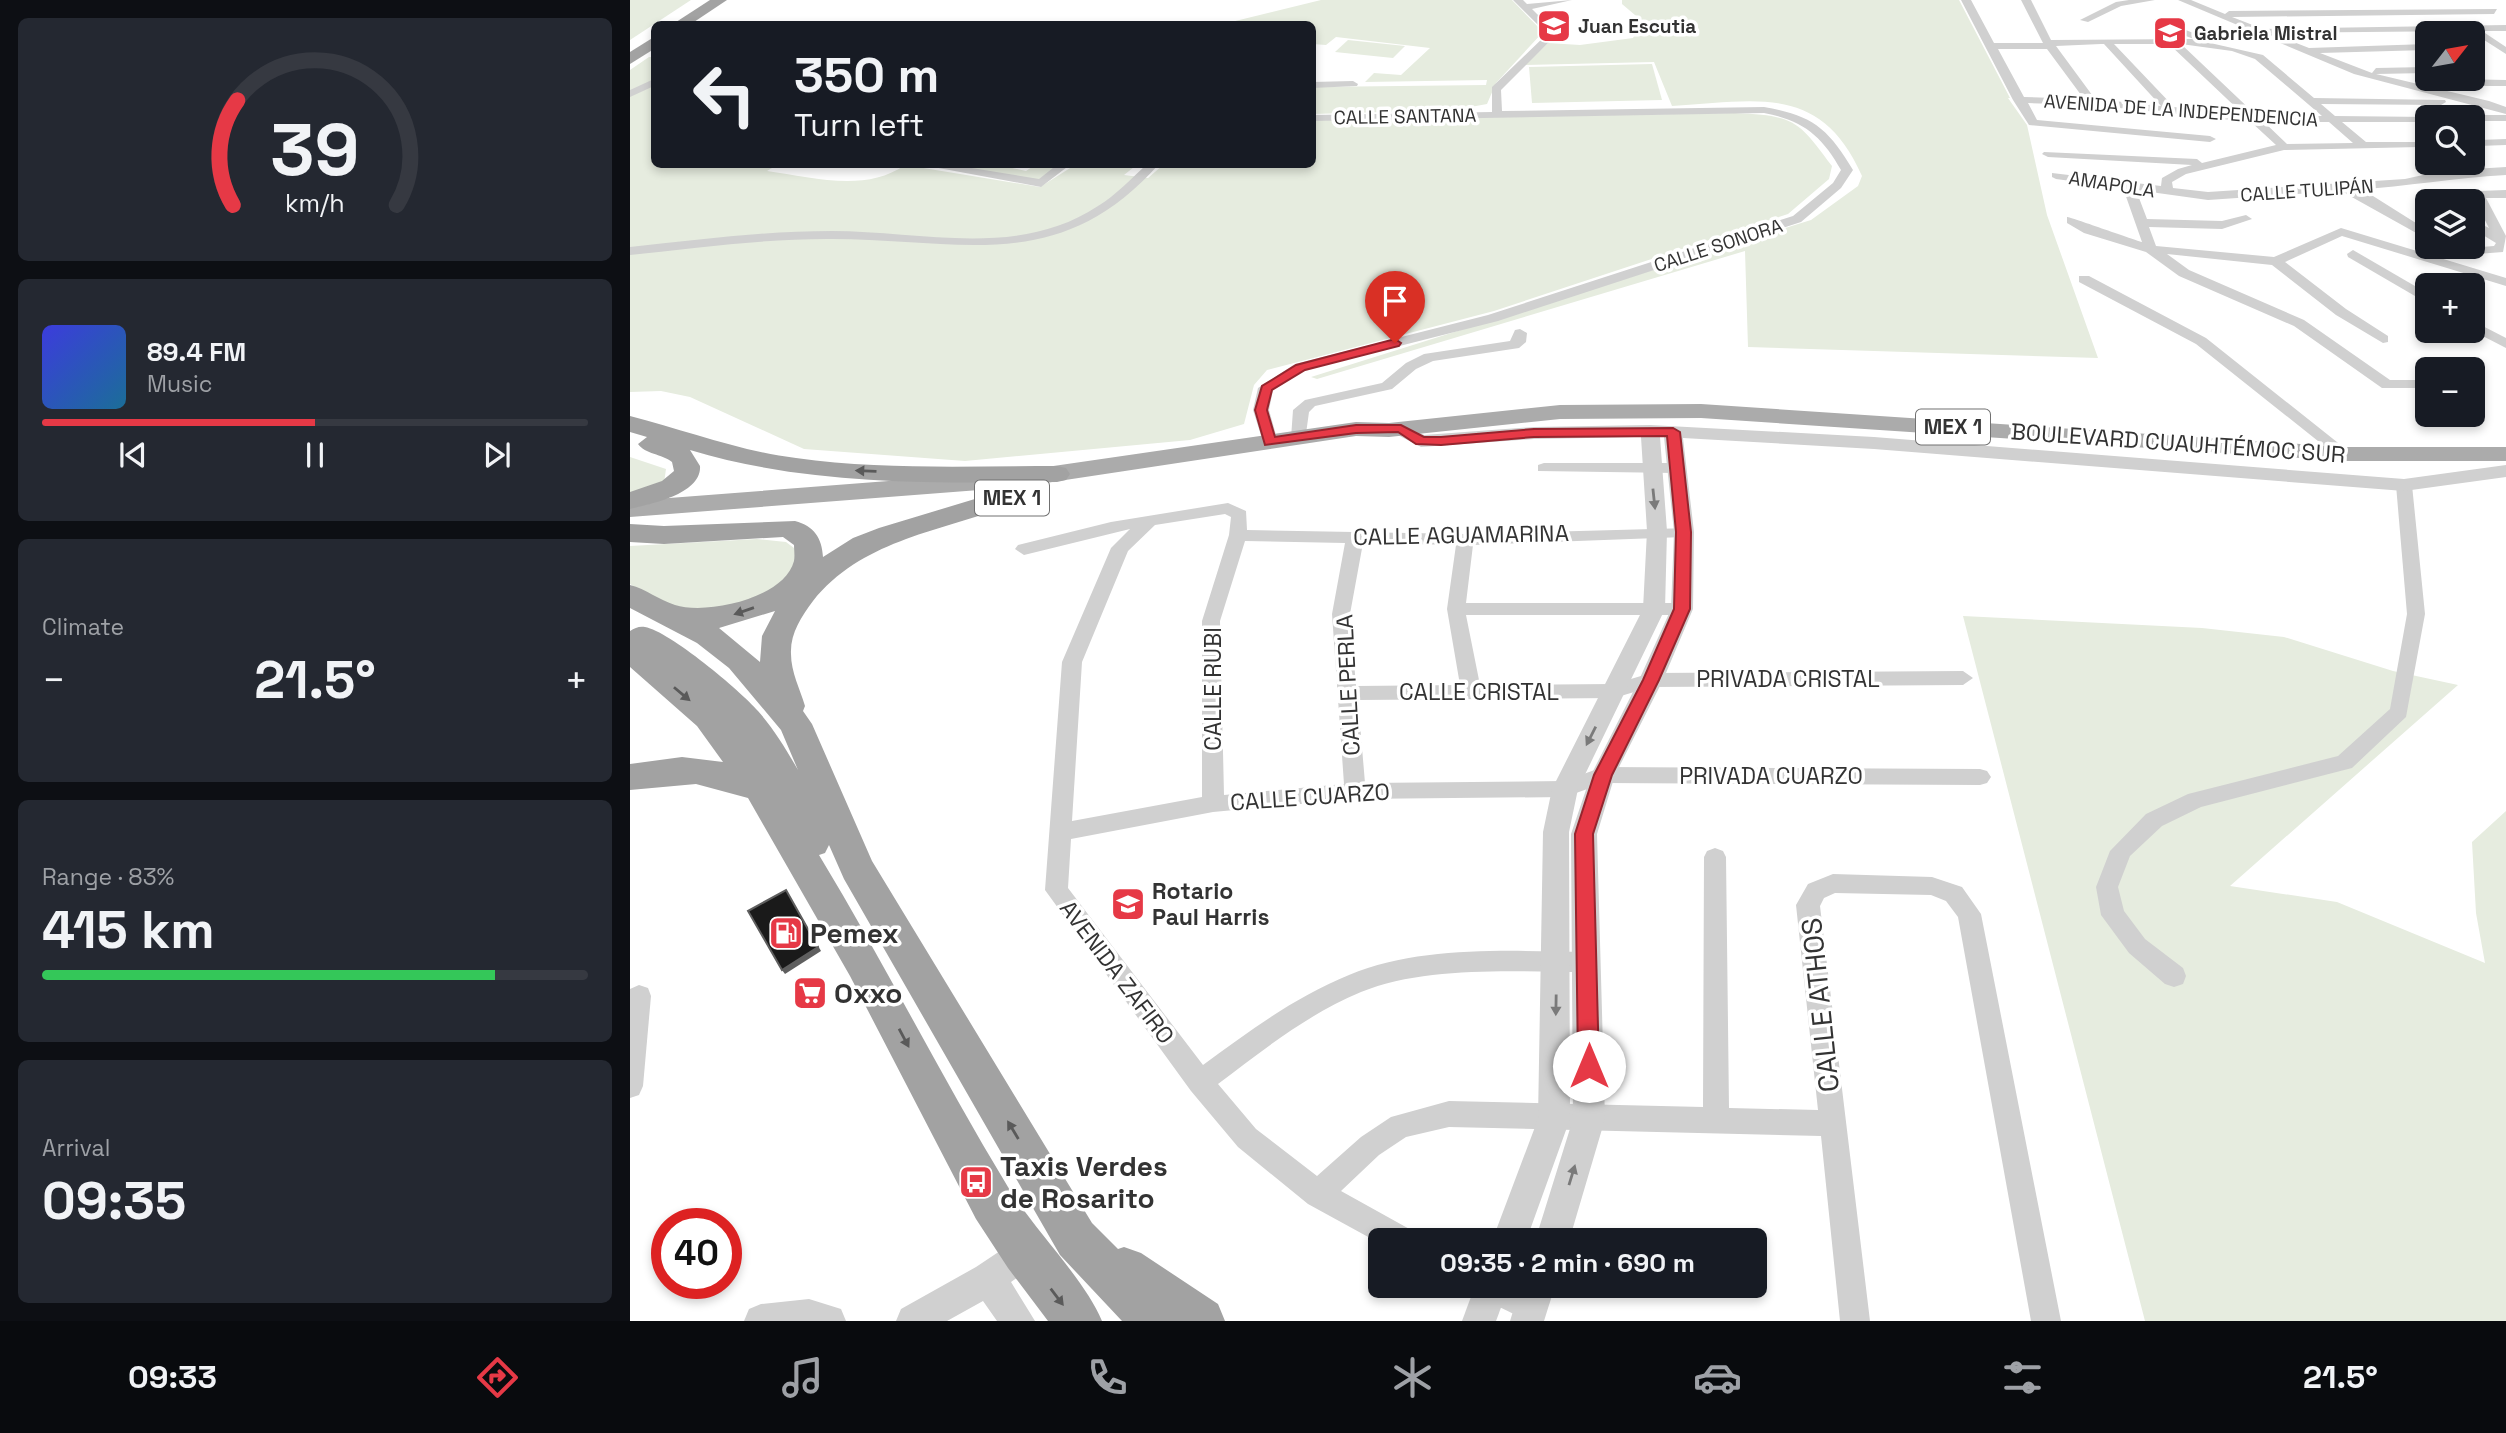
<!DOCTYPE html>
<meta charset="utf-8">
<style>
:root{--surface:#171b24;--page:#242831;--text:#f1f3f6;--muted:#9ea1a6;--line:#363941;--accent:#e63946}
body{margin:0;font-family:"Space Grotesk",sans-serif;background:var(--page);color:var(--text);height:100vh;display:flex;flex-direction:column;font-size:26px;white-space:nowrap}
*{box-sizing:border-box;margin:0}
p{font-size:23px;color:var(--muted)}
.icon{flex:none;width:38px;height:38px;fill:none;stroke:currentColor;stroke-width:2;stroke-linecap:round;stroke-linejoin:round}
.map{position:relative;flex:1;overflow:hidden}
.side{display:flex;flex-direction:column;gap:18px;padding:18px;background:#0d0f14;width:630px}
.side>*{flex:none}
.hud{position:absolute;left:21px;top:21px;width:665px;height:147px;border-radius:10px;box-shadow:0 4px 10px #0003;background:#171b24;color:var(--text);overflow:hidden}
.needle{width:46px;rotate:59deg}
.buttons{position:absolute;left:1785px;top:21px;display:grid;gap:14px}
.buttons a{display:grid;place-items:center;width:70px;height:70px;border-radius:10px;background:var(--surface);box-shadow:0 4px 10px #0003;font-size:35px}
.speed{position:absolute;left:21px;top:1208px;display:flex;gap:14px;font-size:35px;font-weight:700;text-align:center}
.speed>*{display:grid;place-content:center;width:91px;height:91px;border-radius:50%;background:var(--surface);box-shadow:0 4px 10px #0003;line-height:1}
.speed .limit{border:10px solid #d22;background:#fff;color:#111}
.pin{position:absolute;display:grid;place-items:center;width:60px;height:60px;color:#fff;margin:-72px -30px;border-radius:50% 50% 50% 0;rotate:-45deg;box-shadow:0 0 7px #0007}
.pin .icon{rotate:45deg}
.me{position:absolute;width:77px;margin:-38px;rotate:0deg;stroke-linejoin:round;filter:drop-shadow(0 0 5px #0008)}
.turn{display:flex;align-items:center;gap:24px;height:147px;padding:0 28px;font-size:32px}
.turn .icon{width:91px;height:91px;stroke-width:2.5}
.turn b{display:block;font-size:49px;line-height:60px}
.big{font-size:52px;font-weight:800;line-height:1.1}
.side .card{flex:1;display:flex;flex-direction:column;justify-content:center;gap:10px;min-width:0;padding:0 24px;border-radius:10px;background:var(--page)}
.side .dial{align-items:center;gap:0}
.dial svg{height:182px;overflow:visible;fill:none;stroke:var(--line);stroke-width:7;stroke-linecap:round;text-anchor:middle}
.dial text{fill:var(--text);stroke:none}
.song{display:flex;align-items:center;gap:21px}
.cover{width:84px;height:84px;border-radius:10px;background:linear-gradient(135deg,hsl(240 70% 55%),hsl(200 70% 35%))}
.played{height:7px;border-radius:4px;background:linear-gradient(90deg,var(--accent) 50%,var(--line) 50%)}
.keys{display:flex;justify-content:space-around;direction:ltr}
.heat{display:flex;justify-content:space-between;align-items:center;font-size:38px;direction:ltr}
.charge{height:10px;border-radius:5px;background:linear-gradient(90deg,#34c759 83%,var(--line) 0)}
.trip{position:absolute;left:738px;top:1228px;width:399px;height:70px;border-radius:10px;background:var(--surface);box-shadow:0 4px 10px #0003;font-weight:800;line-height:70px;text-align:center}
.menu{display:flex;height:112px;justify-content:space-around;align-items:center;background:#090b0e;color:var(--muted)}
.menu .icon{width:49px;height:49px}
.menu .active{color:var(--accent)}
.menu b{font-size:32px;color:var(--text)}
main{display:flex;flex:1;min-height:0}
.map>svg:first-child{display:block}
</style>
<main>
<section class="side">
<div class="card dial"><svg viewBox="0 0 100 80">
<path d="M14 69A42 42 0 1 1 86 69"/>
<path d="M14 69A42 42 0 0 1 16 23" stroke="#e63946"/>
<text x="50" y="56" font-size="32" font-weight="700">39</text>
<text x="50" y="72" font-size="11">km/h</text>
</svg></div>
<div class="card">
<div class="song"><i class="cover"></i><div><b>89.4 FM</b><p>Music</p></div></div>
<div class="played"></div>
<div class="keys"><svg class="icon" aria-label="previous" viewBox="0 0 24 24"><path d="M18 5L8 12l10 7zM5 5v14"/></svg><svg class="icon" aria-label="pause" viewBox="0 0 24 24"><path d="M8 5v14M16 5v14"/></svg><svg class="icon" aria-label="next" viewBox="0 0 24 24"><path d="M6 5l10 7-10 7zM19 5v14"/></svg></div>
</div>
<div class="card"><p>Climate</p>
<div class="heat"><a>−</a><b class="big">21.5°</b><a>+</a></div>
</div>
<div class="card"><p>Range · 83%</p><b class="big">415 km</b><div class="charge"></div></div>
<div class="card"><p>Arrival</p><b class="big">09:35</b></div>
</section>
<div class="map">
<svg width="1876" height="1321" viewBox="0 0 1876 1321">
<rect width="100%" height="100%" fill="#fff"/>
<g fill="#e6ecdf">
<polygon points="0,0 61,0 0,40"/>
<polygon points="691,0 882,0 913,32 866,83 857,104 824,110 683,114 683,87 856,85 857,80 735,82 744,73 771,75 800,48 706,37 696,45 683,44 682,24 593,24"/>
<path d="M992,0H1329L1380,98H1378L1397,125L1417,215L1468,358L1118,347L1115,251L687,379L681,377L1181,220L1228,186L1232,176C1191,83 1127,101 1042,106L1024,62L895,65L918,43L950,45L1003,38L1012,21L992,4Z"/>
<polygon points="718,40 775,46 763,58 705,52"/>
<path d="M19,57H24V164L147,165L137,171C182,177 235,193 275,165L410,187L445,165L504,167L494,175L518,178L533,165L682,164L683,120L1105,113C1165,116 1167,119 1202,166L1199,179L1158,214L864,311L637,370L624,385L614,424L560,440L335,461L174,449L60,397L31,391L0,392V70Z"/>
<polygon points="1022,64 1032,100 902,103 899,67"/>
<polygon points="345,164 368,165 396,171 405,165 428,166 409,180 339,169"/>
<polygon points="0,457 36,469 34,483 0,498"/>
<polygon points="127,539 156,542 168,551 168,565 129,602 89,613 31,605 0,584 0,546"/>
<polygon points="1333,616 1572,628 1654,637 1763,671 1828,685 1600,886 1707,902 1855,963 1846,913 1842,842 1876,811 1876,1321 1515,1321"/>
</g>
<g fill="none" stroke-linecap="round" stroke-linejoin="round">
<g fill="#d0d0d0" fill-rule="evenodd">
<path d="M883,0H893L897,4L942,0L902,9L927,34L871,90L872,111L1134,107C1182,115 1198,128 1223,170L1211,188L1171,222L868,321L675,370L643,390L639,410L648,442L640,447L634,445L623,410L628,388L665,364L858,315L1163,216L1203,183L1211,170C1192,136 1173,120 1134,113L682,121V115L862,112V87L917,34Z"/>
<path d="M1331,0H1341L1364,43H1413L1391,0H1401L1421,40L1564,39L1531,27L1534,22L1569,35L1567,40L1633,55L1684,98L1815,100L1816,102L1811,105L1691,104L1705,116L1801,117H1797V122H1712L1736,142H1786L1792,145L1790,147L1654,150L1556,174L1542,182L1543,188L1578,192L1775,179L1811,171L1876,167V175C1825,178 1777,186 1726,190L1743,196L1797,230V239L1711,191L1578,200L1506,190L1517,219L1592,221L1616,215L1622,219L1592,229L1519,227L1526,246L1644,257L1711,228L1876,278V286L1712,236L1655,262L1716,309L1758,336V342L1753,343L1706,315L1642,265L1537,254L1559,270L1674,320L1760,380H1797V388H1752L1664,326L1549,276L1516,252L1454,233L1437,223V217C1441,217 1501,239 1512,242L1493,188L1426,179L1422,177V173L1531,186L1532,178L1548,169L1562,165L1418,157L1412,154L1414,152L1567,159L1572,163L1646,145L1621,122L1470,106V110L1466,111L1458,105L1398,103L1407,120L1580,136L1586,139L1580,142L1399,125L1383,100ZM1471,44H1474L1531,106L1465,99L1426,46ZM1484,44H1539L1614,115L1544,107ZM1551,44L1602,51L1625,59L1692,116H1627ZM1368,49H1417L1454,99L1394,97ZM1634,122H1699L1723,143L1657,144Z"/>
<polygon points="1499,0 1525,0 1491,6 1458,22 1450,20 1486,2"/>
<polygon points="1548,0 1561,0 1595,14 1599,11 1867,9 1864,14 1602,17 1633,29 1876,25 1876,31 1852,31 1876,47 1876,54 1840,31 1641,33 1679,48 1797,44 1797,50 1690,53 1742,73 1746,68 1797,67 1797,73 1746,74 1859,101 1876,107 1876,114 1724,74"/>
<polygon points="24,79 24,86 0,97 0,90"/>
<polygon points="1827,79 1876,80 1876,86 1847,86"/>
<polygon points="723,81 728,84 727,86 682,88 682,82"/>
<polygon points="1843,115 1876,115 1876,121 1843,121 1843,117 1838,117"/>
<polygon points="1876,139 1876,145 1848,146 1843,144 1848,140"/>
<polygon points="287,164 317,164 409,179 428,164 441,164 411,187"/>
<path d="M517,164H529C428,278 328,238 197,239C131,239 65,248 0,255V247C67,240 134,231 202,231C291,231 388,259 468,206C486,195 501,179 517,164Z"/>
<polygon points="1876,190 1876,198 1856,198 1876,236 1873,252 1821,256 1821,250 1826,249 1864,246 1866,243 1843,229 1843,220 1859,228 1842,195 1848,191"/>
<path d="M1792,191L1809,201C1799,202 1793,203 1786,195Z"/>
<polygon points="1723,250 1797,293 1797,303 1718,257 1717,254"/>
<polygon points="1449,276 1459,276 1576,338 1722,454 1720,457 1708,457 1566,344 1449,282"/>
<polygon points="1843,321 1876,338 1876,348 1843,331"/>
<polygon points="890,329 897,333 896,342 889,348 803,361 786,369 762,389 685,406 679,412 675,441 669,443 661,438 663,410 675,400 752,383 776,363 794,354 880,341 885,330"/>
<polygon points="914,463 1045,463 1053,468 1045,473 908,471 908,465"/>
<polygon points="1774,480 1782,485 1795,614 1776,717 1722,768 1571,807 1532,826 1500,856 1488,887 1494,911 1515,939 1553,968 1556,976 1553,984 1544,987 1535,984 1499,953 1471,915 1466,887 1480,851 1516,814 1558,794 1708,756 1760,709 1777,614 1766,485"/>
<path d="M598,503L616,511L617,530L835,534L1060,528L1063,532L1054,537L843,545L836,603H1052L1061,609L1052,615H836L850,685L984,684L1021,673L1333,671L1343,678L1333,685L1021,687L984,698L728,700L735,783L934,781L973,767L1350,769L1357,771L1361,777L1357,783L1350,785L974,783L935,797L725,799L583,812L441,839L438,888L573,1065C619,1031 665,997 719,975C792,945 880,951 958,952L966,955L970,962L966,969L958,972C888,972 797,965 731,992C678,1014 633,1050 588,1084L626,1129L687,1176L731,1137L761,1117L819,1101L1073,1107L1074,857L1077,851L1085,848L1093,851L1096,857L1099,1108L1188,1110L1166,905L1178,884L1203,874L1302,877L1332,887L1351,914L1431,1321H1401L1328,917L1316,901L1301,895L1205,893L1194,898L1190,906L1240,1321H1210L1191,1136L819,1127L776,1137L749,1155L711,1191L783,1231L787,1241H751V1244L678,1204L608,1147L561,1091L415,890L432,662L481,548L500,529L394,555L385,549L388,545L481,522ZM595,514L601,517L599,535L572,621V797L442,821L452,662L498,551L525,525ZM615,541L715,543L702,614L714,784L594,795L590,621ZM733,543L826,545L817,609L830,685L726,686L720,614Z"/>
<polygon points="9,985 18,988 21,996 13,1086 9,1095 0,1098 0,989"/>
<polygon points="843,1286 889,1286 912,1298 917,1308 912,1318 898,1321 847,1296"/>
</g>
<g fill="#d0d0d0" fill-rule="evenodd">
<polygon points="771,423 794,435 904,427 1020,425 1244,437 1774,479 1876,465 1876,477 1774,491 1244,449 1053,438 1064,532 1063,609 1033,680 985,775 967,834 975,1119 939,1241 905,1241 943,1119 941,834 961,775 1009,680 1041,609 1044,532 1034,437 1030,437 1037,531 1035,609 948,789 939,832 940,1119 896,1241 862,1241 908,1119 913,832 922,789 1013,609 1017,531 1011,437 904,439 791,447 764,433 762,429 764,425"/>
<polygon points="394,1235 406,1240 411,1252 406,1264 381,1282 405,1321 367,1321 353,1301 317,1321 266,1321 271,1309 346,1267"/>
<polygon points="845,1286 879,1286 866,1321 832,1321"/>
<polygon points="891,1286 925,1286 914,1321 880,1321"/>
<polygon points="179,1299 211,1309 216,1321 114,1321 119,1309 131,1304"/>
</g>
<polygon fill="#ababab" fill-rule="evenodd" points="1071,404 1714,447 1876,447 1876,461 1714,461 1071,418 930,419 759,437 726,436 389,487 0,517 0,501 389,471 726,422 759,423 930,405"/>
<g fill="#a2a2a2" fill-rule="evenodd">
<polygon points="80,0 97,0 61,24 43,24"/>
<polygon points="24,37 24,49 0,64 0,52"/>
<path d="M0,416C55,430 109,451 166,458C252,470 340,466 427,466L436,468L440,474L436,480L427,482C302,483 180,486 60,450L70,466C72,494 21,504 0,509V492L32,481L44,471L42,462C32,454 15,454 8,444L17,437L0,432Z"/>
<path d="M368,492L378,494L382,500L378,506C308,532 232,540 183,601C171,617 160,634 161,654C161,672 170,689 175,706L173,711L182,724L242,861L462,1223L488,1249L494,1247L511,1253L588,1304L595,1321H492L430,1255L214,879L199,845L195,853L189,855C255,964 312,1078 378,1187C404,1230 454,1278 472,1321H418L378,1268L346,1219L220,976L118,798L66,784L0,790V764L52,757L93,762L67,726L0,667V631C5,628 9,626 15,627C39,631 111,691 128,711C144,729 156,749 168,770L151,730L99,668L67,643L0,608V585C16,589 29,600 45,605C76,615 154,599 164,561C165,556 164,549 164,545L153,537L34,544L0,542V524L34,526L165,521C184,526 192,538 193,557L223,538L249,528ZM145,611L132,636L130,662L89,628Z"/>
</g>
</g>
<polygon fill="#5f5f5f" points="156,890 191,951 155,974 152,970"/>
<polygon fill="#1a1a1a" stroke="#5f5f5f" stroke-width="2" points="156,890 188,947 152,970 118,911"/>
<defs><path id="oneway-solid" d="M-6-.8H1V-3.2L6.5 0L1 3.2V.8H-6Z" transform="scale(1.75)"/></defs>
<g fill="#5a5a5a">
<use href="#oneway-solid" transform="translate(236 471) rotate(-178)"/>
<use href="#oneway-solid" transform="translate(114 611) rotate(161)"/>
<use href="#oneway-solid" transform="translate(52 694) rotate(40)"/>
<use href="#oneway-solid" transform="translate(274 1038) rotate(62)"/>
<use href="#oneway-solid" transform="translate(383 1130) rotate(-121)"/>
<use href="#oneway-solid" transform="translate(427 1297) rotate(53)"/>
</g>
<g fill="#7a7a7a">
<use href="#oneway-solid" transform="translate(1024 499) rotate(84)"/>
<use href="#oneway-solid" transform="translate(961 736) rotate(117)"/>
<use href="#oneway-solid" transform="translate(926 1005) rotate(91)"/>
<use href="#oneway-solid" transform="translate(942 1175) rotate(-73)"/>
</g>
<polygon fill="#e63946" stroke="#96252e" stroke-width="2" points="765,339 771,343 769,346 675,370 642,390 637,410 645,437 726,425 771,425 794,437 811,437 904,429 1043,428 1050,432 1061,532 1060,609 1029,680 982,775 963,834 969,1066 966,1073 959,1076 951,1073 948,1066 945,834 964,775 1013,680 1044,609 1046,532 1037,436 904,437 811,445 786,444 768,432 726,433 635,445 625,410 632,386 666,365"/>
<defs>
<g id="school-square" transform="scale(1.75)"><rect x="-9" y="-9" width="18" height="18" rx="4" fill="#e63946" stroke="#fff"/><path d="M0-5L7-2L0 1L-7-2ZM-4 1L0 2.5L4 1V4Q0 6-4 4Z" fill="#fff"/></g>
<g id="fuel-square" transform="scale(1.75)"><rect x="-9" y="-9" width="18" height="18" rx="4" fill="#e63946" stroke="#fff"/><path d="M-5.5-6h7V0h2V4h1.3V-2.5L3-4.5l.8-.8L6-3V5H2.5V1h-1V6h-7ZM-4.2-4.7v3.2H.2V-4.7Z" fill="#fff"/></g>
<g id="supermarket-square" transform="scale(1.75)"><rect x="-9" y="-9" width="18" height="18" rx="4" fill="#e63946" stroke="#fff"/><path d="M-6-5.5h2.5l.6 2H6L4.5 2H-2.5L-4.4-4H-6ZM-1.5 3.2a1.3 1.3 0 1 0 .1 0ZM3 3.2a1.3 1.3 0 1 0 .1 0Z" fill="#fff"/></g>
<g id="bus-square" transform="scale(1.75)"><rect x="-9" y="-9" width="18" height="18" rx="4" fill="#e63946" stroke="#fff"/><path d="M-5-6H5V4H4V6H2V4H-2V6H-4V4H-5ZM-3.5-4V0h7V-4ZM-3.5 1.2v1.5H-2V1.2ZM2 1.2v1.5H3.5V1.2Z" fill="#fff"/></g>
</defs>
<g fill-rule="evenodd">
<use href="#school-square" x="924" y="26"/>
<use href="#school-square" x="1540" y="33"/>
<use href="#school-square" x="498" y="904"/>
<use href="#fuel-square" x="156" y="933"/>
<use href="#supermarket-square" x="180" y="993"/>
<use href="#bus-square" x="346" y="1182"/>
</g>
<g text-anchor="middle" stroke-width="7" stroke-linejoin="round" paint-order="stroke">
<g font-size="19" font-weight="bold" fill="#333" stroke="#fff" text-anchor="start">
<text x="948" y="33">Juan Escutia</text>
<text x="1564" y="40">Gabriela Mistral</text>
</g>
<g font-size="19" fill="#333" stroke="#fff">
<text transform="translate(1551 110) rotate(4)" y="7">AVENIDA DE LA INDEPENDENCIA</text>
<text transform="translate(775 116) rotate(-1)" y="7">CALLE SANTANA</text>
<text transform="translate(1482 184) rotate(9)" y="7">AMAPOLA</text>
<text transform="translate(1677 190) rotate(-4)" y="7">CALLE TULIPÁN</text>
<text transform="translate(1088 245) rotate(-18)" y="7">CALLE SONORA</text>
</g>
<g fill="#fff" stroke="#707070" stroke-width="2">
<rect x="1286" y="409.5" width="74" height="35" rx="5"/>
<rect x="345" y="480.5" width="74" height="35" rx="5"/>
</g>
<g font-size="21" font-weight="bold" fill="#333">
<text x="1323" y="434">MEX 1</text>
<text x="382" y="505">MEX 1</text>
</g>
<g font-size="23" fill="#333" stroke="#fff">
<text transform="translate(1548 443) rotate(4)" y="8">BOULEVARD CUAUHTÉMOC SUR</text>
<text transform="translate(831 535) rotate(-1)" y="8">CALLE AGUAMARINA</text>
<text x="1158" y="687">PRIVADA CRISTAL</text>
<text transform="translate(718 685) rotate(-93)" y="8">CALLE PERLA</text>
<text transform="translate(583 689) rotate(-90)" y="8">CALLE RUBI</text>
<text x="849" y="700">CALLE CRISTAL</text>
<text x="1141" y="784">PRIVADA CUARZO</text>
<text transform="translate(680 797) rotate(-4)" y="8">CALLE CUARZO</text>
<text transform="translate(487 972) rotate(53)" y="8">AVENIDA ZAFIRO</text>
</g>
<g font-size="23" font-weight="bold" fill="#333" stroke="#fff" text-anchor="start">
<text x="522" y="899">Rotario<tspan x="522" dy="26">Paul Harris</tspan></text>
</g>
<g font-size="28" font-weight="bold" fill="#333" stroke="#fff" text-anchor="start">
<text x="180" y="943">Pemex</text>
<text x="204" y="1003">Oxxo</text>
<text x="370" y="1176">Taxis Verdes<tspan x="370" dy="32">de Rosarito</tspan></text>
</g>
<g font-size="28" fill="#333" stroke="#fff">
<text transform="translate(1190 1005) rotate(-96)" y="10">CALLE ATHOS</text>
</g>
</g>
</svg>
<div class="buttons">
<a><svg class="needle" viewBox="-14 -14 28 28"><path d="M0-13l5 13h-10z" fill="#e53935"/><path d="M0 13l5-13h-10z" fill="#9ea1a6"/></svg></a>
<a><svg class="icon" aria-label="search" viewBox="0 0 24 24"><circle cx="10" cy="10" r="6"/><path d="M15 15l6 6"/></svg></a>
<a><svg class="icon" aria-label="layers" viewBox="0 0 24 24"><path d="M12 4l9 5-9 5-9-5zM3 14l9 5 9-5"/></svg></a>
<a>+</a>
<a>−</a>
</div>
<div class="speed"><div class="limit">40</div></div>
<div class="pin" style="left:765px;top:343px;background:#d93025"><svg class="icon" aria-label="arrive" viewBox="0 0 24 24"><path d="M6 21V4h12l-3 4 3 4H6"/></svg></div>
<svg class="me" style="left:959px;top:1066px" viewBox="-20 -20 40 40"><circle r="19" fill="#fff"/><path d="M0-13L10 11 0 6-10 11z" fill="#e63946"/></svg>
<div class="trip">09:35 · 2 min · 690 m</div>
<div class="hud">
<div class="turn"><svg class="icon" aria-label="left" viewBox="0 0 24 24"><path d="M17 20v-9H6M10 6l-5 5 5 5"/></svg><div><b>350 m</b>Turn left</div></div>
</div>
</div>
</main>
<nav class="menu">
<b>09:33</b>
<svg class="icon active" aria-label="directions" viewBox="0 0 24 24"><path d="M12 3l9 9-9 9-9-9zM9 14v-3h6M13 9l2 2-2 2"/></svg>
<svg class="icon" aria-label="music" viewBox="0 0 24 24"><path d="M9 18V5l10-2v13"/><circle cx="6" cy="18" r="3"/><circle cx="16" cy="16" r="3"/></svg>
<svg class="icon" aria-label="phone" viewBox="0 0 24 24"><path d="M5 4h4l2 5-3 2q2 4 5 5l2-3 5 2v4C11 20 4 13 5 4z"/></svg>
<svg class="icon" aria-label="climate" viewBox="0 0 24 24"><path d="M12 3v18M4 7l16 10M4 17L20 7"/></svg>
<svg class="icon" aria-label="car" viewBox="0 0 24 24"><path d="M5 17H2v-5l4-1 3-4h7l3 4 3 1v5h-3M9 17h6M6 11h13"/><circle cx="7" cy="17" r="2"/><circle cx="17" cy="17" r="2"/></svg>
<svg class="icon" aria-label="filters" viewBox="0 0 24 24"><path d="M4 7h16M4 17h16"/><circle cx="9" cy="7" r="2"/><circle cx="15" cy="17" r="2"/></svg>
<b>21.5°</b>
</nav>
